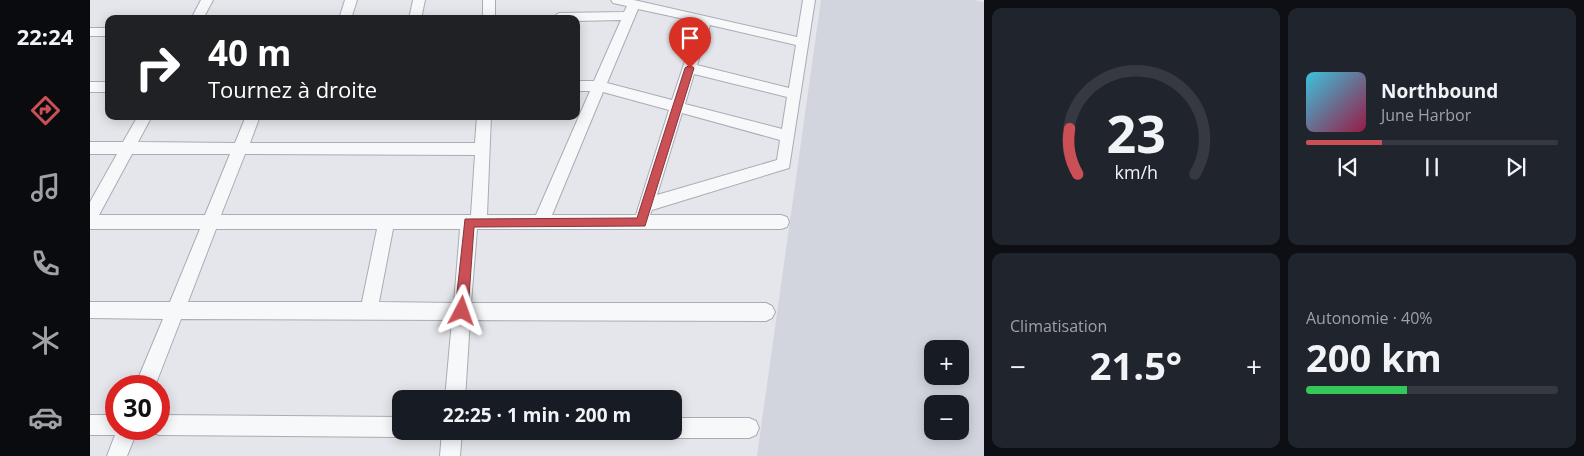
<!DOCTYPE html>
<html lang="fr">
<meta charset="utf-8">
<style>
:root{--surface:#171b24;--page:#20242c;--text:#f1f3f6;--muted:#9ea1a6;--line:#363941;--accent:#ca5056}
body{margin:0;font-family:"Open Sans",sans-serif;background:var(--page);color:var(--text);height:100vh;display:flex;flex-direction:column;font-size:19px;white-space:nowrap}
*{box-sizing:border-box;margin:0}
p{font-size:16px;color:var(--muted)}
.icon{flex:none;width:28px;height:28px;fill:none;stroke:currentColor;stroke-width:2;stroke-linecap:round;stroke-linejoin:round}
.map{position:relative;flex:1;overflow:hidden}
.sheet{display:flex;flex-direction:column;gap:8px;padding:8px;background:#0d0f14;width:600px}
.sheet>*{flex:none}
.guide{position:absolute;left:15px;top:15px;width:475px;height:105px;border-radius:10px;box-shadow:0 2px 12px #0003;background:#202124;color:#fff;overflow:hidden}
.tools{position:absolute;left:834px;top:340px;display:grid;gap:10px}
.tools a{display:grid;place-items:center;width:45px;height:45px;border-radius:10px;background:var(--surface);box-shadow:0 2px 12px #0003;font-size:25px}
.speed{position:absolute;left:15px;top:375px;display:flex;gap:10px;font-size:25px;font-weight:700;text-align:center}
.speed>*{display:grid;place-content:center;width:65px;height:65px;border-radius:50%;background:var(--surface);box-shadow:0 2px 12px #0003;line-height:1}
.speed .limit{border:8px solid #d22;background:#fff;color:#111}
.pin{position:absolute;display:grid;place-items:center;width:42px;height:42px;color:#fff;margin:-51px -21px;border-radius:50% 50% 50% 0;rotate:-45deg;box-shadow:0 0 5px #0007}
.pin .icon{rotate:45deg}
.me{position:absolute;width:55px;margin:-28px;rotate:4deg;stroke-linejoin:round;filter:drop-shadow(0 0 4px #0008)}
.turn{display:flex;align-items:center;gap:18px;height:105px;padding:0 20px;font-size:22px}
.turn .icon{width:65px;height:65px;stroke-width:2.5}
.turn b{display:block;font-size:35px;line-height:42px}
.big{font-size:38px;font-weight:700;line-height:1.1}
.sheet .card{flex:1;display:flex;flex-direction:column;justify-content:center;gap:8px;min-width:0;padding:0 18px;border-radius:10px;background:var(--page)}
.sheet .dial{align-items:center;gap:0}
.dial svg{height:130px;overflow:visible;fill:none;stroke:var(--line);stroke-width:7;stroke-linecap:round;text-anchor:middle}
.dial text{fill:var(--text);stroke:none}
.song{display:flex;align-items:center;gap:15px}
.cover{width:60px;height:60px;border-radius:8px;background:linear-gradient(135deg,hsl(190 70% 55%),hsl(340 70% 35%))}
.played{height:5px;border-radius:2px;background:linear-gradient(90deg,var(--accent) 30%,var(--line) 30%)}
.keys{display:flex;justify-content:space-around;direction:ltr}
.heat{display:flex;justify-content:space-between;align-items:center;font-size:28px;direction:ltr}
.charge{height:8px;border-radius:4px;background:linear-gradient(90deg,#34c759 40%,var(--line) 0)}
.sheet .tiles{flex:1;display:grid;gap:8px;grid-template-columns:repeat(2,1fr)}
.trip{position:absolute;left:302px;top:390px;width:290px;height:50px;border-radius:10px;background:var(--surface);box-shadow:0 2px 12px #0003;font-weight:700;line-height:50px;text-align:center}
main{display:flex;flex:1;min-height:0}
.dock{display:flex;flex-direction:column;width:90px;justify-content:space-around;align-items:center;background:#090b0e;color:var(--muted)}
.dock .icon{width:35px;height:35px}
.dock .selected{color:var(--accent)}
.dock b{font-size:22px;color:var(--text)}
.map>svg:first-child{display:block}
</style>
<main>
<nav class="dock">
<b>22:24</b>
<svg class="icon selected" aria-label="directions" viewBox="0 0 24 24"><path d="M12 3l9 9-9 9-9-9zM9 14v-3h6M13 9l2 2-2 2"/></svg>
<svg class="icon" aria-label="music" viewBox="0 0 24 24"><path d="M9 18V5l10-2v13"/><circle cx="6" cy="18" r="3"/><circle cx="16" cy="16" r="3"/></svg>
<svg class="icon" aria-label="phone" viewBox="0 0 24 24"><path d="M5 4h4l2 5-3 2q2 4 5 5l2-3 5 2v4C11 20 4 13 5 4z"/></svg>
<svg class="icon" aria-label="climate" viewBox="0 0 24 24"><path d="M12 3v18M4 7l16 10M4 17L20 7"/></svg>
<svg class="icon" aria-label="car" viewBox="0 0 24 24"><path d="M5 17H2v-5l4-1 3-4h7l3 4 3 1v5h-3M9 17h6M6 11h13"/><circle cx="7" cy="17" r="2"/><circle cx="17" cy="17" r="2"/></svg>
</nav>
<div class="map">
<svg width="894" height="456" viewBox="0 0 894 456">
<rect width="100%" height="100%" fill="#e4e6eb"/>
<path fill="#d2d5dd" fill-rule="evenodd" d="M731,0H884L894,2V456H667ZM842,349H870V376H842ZM842,404H870V431H842Z"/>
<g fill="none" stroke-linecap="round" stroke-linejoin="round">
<g stroke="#a9acb5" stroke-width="2">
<g id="street">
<polygon points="111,0 123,0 113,19 101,19"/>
<polygon points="255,0 267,0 261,19 249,19"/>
<polygon points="323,0 335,0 331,19 319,19"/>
<rect x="393" y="0" width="12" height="19"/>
<path d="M521,0H544L707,37L713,0H725L699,168L562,210L560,215H691L697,217L699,222L697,227L691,229H387L381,303H676L682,306L685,312L682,318L676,321L380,320L375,399H355L362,320L91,319L65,386H45L73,319L0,318V302H80L110,229H0V202L27,154H0V142H33L48,116H62L48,142L145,143L156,116H170L160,143H385L387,116H401L397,215H446L500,91H486V81H504L531,20L486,21V19L463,17L469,13L534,12L537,6L523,3ZM548,9L608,22L582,100L517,83ZM620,25L706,45L699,88L607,65ZM604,74L697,97L692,129L595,104ZM513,92L579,110L546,215H462ZM592,113L690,140L687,160L567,195ZM42,154H140L115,215H9ZM155,154L385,155L381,215H131ZM126,229H287L272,302H98ZM303,229H370L364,303L289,302Z"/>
<rect x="0" y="28" width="19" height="8"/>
<rect x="0" y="82" width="19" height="10"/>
<polygon points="0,415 26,415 26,429 48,429 37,456 17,456 25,435 0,435"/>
<polygon points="69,415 311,417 311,431 319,431 311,437 69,435 62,432 61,429 69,429"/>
<polygon points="584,418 659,418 666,421 669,428 666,435 659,438 584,438 577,435 575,431 584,431"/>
<polygon points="352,431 372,431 370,456 350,456"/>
</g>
</g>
<use href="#street" fill="#f7f8fa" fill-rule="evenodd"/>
</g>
<polygon fill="#ca5056" stroke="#833438" points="600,65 604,68 555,226 384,227 378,311 376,315 372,317 367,315 365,311 375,219 547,218 595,68"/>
</svg>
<div class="tools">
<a>+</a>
<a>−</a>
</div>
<div class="speed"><div class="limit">30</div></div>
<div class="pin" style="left:600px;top:68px;background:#d93025"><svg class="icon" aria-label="arrive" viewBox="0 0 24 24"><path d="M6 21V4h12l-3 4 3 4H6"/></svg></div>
<svg class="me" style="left:372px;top:311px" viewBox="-20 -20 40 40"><path d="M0-17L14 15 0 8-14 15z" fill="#ca5056" stroke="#fff" stroke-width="4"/></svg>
<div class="trip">22:25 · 1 min · 200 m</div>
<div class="guide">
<div class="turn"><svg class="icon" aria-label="right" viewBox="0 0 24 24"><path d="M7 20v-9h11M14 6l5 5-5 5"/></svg><div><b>40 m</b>Tournez à droite</div></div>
</div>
</div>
<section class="sheet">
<div class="tiles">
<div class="card dial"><svg viewBox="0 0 100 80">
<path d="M14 69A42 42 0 1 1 86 69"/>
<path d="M14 69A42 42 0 0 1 9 41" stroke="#ca5056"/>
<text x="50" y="56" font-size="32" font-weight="700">23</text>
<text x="50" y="72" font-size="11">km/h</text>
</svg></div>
<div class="card">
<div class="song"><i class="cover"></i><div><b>Northbound</b><p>June Harbor</p></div></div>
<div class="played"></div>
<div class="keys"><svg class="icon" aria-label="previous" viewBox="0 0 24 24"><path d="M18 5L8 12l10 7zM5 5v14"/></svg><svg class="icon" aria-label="pause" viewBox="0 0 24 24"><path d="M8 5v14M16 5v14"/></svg><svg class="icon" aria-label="next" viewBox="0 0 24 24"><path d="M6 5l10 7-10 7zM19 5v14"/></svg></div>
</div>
<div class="card"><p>Climatisation</p>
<div class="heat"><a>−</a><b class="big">21.5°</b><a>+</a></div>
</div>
<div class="card"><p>Autonomie · 40%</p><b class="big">200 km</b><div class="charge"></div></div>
</div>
</section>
</main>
